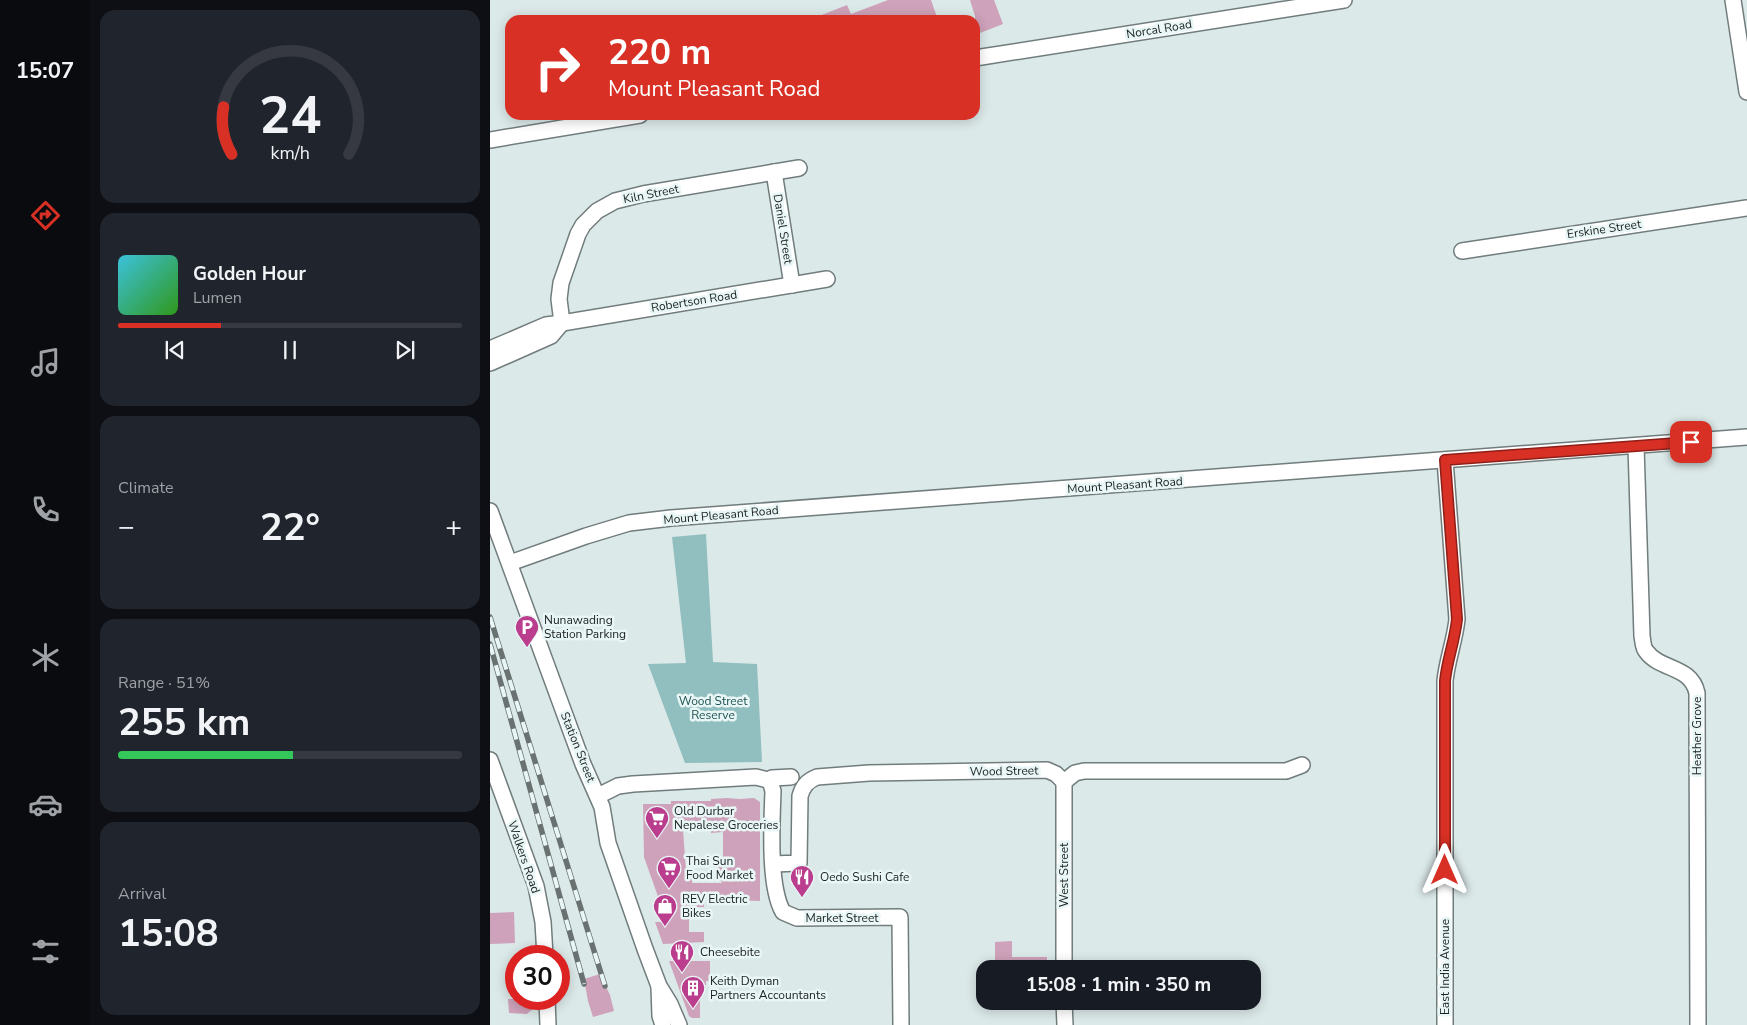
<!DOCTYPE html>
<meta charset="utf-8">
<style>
:root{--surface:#171b24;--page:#20242c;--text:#f1f3f6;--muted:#9ea1a6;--line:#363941;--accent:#d93025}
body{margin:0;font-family:"Nunito Sans",sans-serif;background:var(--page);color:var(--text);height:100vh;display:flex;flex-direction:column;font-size:19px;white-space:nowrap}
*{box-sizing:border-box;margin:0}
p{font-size:16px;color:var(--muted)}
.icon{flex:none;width:28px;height:28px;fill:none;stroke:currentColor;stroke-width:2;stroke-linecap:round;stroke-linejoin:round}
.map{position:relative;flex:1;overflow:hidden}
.sheet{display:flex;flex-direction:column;gap:10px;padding:10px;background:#0d0f14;width:400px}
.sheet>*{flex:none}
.banner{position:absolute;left:15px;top:15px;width:475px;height:105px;border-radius:15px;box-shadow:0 2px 12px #0003;background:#d93025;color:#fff;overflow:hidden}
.speed{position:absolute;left:15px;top:945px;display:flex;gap:10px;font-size:25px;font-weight:700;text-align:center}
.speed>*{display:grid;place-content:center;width:65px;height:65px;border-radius:50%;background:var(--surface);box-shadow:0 2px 12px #0003;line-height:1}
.speed .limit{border:8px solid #d22;background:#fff;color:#111}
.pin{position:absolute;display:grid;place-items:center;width:42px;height:42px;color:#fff;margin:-21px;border-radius:10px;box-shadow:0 2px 8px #0006}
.me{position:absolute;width:55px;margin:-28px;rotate:0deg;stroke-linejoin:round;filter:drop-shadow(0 0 4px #0008)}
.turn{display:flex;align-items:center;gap:18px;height:105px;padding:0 20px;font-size:22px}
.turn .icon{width:65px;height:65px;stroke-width:2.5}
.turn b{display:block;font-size:35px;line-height:42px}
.big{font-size:38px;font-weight:700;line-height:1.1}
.sheet .widget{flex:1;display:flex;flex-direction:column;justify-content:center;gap:8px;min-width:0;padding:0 18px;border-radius:15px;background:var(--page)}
.sheet .dial{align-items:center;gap:0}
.dial svg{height:130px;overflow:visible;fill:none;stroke:var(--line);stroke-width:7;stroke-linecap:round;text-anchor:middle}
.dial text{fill:var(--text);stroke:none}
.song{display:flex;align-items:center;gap:15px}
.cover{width:60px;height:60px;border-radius:8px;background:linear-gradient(135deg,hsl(190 70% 55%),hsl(110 70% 35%))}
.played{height:5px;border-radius:2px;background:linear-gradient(90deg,var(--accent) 30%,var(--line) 30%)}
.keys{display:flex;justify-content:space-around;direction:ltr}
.heat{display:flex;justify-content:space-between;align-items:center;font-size:28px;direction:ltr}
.charge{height:8px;border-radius:4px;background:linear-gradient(90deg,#34c759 51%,var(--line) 0)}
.trip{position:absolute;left:486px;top:960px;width:285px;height:50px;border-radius:15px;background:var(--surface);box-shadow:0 2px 12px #0003;font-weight:700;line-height:50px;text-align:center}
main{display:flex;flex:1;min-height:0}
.tab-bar{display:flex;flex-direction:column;width:90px;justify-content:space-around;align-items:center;background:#090b0e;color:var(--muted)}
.tab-bar .icon{width:35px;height:35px}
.tab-bar .active{color:var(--accent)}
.tab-bar b{font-size:22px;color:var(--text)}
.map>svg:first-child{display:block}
</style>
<main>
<nav class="tab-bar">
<b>15:07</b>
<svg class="icon active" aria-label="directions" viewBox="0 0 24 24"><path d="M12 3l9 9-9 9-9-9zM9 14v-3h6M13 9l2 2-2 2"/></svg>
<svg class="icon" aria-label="music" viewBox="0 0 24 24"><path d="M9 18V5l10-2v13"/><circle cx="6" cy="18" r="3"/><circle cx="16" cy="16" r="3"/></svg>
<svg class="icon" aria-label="phone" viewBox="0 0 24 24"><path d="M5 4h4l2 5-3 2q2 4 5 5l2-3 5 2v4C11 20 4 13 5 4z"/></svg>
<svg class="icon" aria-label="climate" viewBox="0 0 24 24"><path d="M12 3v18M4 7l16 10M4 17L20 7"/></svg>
<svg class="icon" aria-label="car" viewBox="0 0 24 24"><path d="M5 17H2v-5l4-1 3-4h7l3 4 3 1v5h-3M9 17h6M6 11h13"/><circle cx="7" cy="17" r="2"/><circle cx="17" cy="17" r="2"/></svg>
<svg class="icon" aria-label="filters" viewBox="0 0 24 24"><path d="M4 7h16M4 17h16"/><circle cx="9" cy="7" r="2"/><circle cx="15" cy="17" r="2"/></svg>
</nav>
<section class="sheet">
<div class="widget dial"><svg viewBox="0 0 100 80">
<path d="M14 69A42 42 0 1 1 86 69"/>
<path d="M14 69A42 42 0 0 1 9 40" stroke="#d93025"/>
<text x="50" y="56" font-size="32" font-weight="700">24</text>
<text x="50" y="72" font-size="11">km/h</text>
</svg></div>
<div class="widget">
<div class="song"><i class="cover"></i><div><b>Golden Hour</b><p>Lumen</p></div></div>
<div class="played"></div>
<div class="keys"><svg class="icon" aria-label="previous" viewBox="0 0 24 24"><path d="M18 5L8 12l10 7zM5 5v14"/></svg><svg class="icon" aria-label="pause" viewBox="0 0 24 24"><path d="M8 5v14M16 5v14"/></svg><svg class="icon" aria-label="next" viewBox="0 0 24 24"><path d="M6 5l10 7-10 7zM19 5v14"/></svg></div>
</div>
<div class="widget"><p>Climate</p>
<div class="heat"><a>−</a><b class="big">22°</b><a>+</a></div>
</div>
<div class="widget"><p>Range · 51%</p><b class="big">255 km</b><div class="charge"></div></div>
<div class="widget"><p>Arrival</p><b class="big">15:08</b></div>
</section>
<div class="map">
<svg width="1257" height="1025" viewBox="0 0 1257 1025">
<rect width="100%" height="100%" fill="#dce9e9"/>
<polygon fill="#91bebf" points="216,534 223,662 267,664 272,762 195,763 158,664 196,663 182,537"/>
<g fill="#cea2ba" fill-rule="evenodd">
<polygon points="398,0 441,0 448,20 319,20 357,5 361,14"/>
<polygon points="480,0 504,0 513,24 485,35 485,16"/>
<path d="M237,798L249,799L264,798L270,802V901L238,900L236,896H214V907H199V932H214V942L173,944L165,922H177L154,857L153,804H181V801H221V799ZM221,829V833L233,832V864H227L228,873L232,883H202V871H196L193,830Z"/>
<polygon points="24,912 25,943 0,944 0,913"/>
<polygon points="522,941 522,957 557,957 557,969 505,969 505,942"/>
<polygon points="179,961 220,961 220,981 216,981 216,985 210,985 210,1018 202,1018 199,1016"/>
<polygon points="110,974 120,995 124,1011 103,1017 98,1001 94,979"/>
<polygon points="18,999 48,999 48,1004 37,1014 19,1013"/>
</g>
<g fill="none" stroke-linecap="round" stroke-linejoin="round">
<g stroke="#717c7c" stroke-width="18">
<g id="minor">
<polyline points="1243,0 1257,92"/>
<polyline points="485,58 854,0"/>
<polyline points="0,140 150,115"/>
<polyline points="284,172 302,285"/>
<polyline points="972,251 1257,208"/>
<polyline points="72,323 69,299 71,283 88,234 93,225 107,211 125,201 153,194 309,168"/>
<polyline points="0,349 56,325 72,323 337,279"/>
<polyline points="0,363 61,336 72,323"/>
<path d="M1146,446L1152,636C1153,641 1153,648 1156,651C1170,671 1201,665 1207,693L1208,1025"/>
<polyline points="0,511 93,764 112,807 118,843 155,949 169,986 180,1004 189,1025"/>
<polyline points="20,563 96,536 139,523 181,518 1257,437"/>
<polyline points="0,760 46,886 53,922 55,956"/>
<path d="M278,780L281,784L283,791C282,821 278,886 293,912L307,918L410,917L411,1025"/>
<polyline points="574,782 574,969"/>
<polyline points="108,796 128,786 143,784 266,777 278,780 282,778 301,777"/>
<path d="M283,864L309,863L310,796C313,786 317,781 327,777L379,773L557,770L566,774L574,782L585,773L594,771H796L812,765"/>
<polyline points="169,987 170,1016 173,1025"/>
<polyline points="57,999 58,1025"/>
<polyline points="574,1001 575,1025"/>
<path d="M955,1025V681C957,660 965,640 967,619L955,460"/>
</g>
</g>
<use href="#minor" stroke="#fff" stroke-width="15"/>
<g stroke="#697171" stroke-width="5.5">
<g id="rail">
<polyline points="0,617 115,986"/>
<polyline points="0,644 94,984"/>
</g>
</g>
<use href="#rail" stroke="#e9f6f6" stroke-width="4" stroke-dasharray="11" stroke-linecap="butt"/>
</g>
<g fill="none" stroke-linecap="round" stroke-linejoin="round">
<g stroke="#8d1f18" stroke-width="12">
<path id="route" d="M955,870V681C957,660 965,640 967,619L955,460L1201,442"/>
</g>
<use href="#route" stroke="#d93025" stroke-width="9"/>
</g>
<defs>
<g id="parking-pin" transform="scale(1.25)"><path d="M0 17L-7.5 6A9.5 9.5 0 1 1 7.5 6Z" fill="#ba3e8d" stroke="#e9f6f6"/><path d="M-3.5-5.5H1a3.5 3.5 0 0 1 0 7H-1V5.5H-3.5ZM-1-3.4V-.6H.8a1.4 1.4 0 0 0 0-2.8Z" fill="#fff"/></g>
<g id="supermarket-pin" transform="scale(1.25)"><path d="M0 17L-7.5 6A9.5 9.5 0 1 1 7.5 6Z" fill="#ba3e8d" stroke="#e9f6f6"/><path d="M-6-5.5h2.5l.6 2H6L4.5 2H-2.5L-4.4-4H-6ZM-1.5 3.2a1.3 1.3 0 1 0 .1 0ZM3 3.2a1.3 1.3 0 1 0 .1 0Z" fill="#fff"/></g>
<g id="restaurant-pin" transform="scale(1.25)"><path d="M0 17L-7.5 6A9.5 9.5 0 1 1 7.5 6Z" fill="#ba3e8d" stroke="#e9f6f6"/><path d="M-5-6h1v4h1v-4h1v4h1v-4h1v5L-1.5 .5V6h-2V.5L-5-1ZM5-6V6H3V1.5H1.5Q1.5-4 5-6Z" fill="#fff"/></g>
<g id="shop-pin" transform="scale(1.25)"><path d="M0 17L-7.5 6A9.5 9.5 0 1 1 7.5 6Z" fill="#ba3e8d" stroke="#e9f6f6"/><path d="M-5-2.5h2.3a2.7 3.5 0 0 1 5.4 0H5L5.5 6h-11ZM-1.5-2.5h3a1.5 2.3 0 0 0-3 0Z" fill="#fff"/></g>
<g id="building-pin" transform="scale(1.25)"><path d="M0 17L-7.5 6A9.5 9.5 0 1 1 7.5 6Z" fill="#ba3e8d" stroke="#e9f6f6"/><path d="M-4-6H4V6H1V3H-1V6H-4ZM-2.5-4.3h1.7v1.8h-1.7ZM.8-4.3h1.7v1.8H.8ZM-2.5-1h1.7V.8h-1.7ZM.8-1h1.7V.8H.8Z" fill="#fff"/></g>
</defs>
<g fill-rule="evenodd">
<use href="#parking-pin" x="37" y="627"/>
<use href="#supermarket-pin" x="167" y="818"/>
<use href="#supermarket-pin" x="179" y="868"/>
<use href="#restaurant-pin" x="312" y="877"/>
<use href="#shop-pin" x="175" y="906"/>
<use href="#restaurant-pin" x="192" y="952"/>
<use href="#building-pin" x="203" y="988"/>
</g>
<g text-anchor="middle" stroke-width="5" stroke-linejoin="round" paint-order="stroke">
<g font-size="12" fill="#1c2020" stroke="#e9f6f6">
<text transform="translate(669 29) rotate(-9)" y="4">Norcal Road</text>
<text transform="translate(161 194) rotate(-11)" y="4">Kiln Street</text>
<text transform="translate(293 229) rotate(81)" y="4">Daniel Street</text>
<text transform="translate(1114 229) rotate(-8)" y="4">Erskine Street</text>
<text transform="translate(204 301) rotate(-9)" y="4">Robertson Road</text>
<text transform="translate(635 485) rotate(-4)" y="4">Mount Pleasant Road</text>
<text transform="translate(231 515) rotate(-5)" y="4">Mount Pleasant Road</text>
<text transform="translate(1207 736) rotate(-90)" y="4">Heather Grove</text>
<text transform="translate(88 747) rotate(68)" y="4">Station Street</text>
<text transform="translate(514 771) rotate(-1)" y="4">Wood Street</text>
<text transform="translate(34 857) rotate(71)" y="4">Walkers Road</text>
<text transform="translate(574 875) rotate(-90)" y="4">West Street</text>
<text x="352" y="922">Market Street</text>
<text transform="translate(955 967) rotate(-90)" y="4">East India Avenue</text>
</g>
<g font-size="12" fill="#1c2020" stroke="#e9f6f6" text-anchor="start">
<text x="54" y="624">Nunawading<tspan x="54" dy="14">Station Parking</tspan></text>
<text x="184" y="815">Old Durbar<tspan x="184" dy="14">Nepalese Groceries</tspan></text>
<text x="196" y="865">Thai Sun<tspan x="196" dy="14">Food Market</tspan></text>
<text x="330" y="881">Oedo Sushi Cafe</text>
<text x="192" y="903">REV Electric<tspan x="192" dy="14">Bikes</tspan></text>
<text x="210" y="956">Cheesebite</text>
<text x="220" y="985">Keith Dyman<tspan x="220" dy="14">Partners Accountants</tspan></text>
</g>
<g font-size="12" fill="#1d5152" stroke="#e9f6f6">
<text x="223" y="705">Wood Street<tspan x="223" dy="14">Reserve</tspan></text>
</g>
</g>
</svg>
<div class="speed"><div class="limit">30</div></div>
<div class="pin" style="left:1201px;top:442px;background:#d93025"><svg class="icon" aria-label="arrive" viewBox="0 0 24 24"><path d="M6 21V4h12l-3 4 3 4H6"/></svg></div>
<svg class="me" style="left:955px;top:870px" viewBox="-20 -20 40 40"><path d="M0-17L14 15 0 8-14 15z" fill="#d93025" stroke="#fff" stroke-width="4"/></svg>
<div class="trip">15:08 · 1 min · 350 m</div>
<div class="banner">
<div class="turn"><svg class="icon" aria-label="right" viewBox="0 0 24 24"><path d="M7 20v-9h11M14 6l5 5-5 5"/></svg><div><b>220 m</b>Mount Pleasant Road</div></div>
</div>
</div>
</main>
